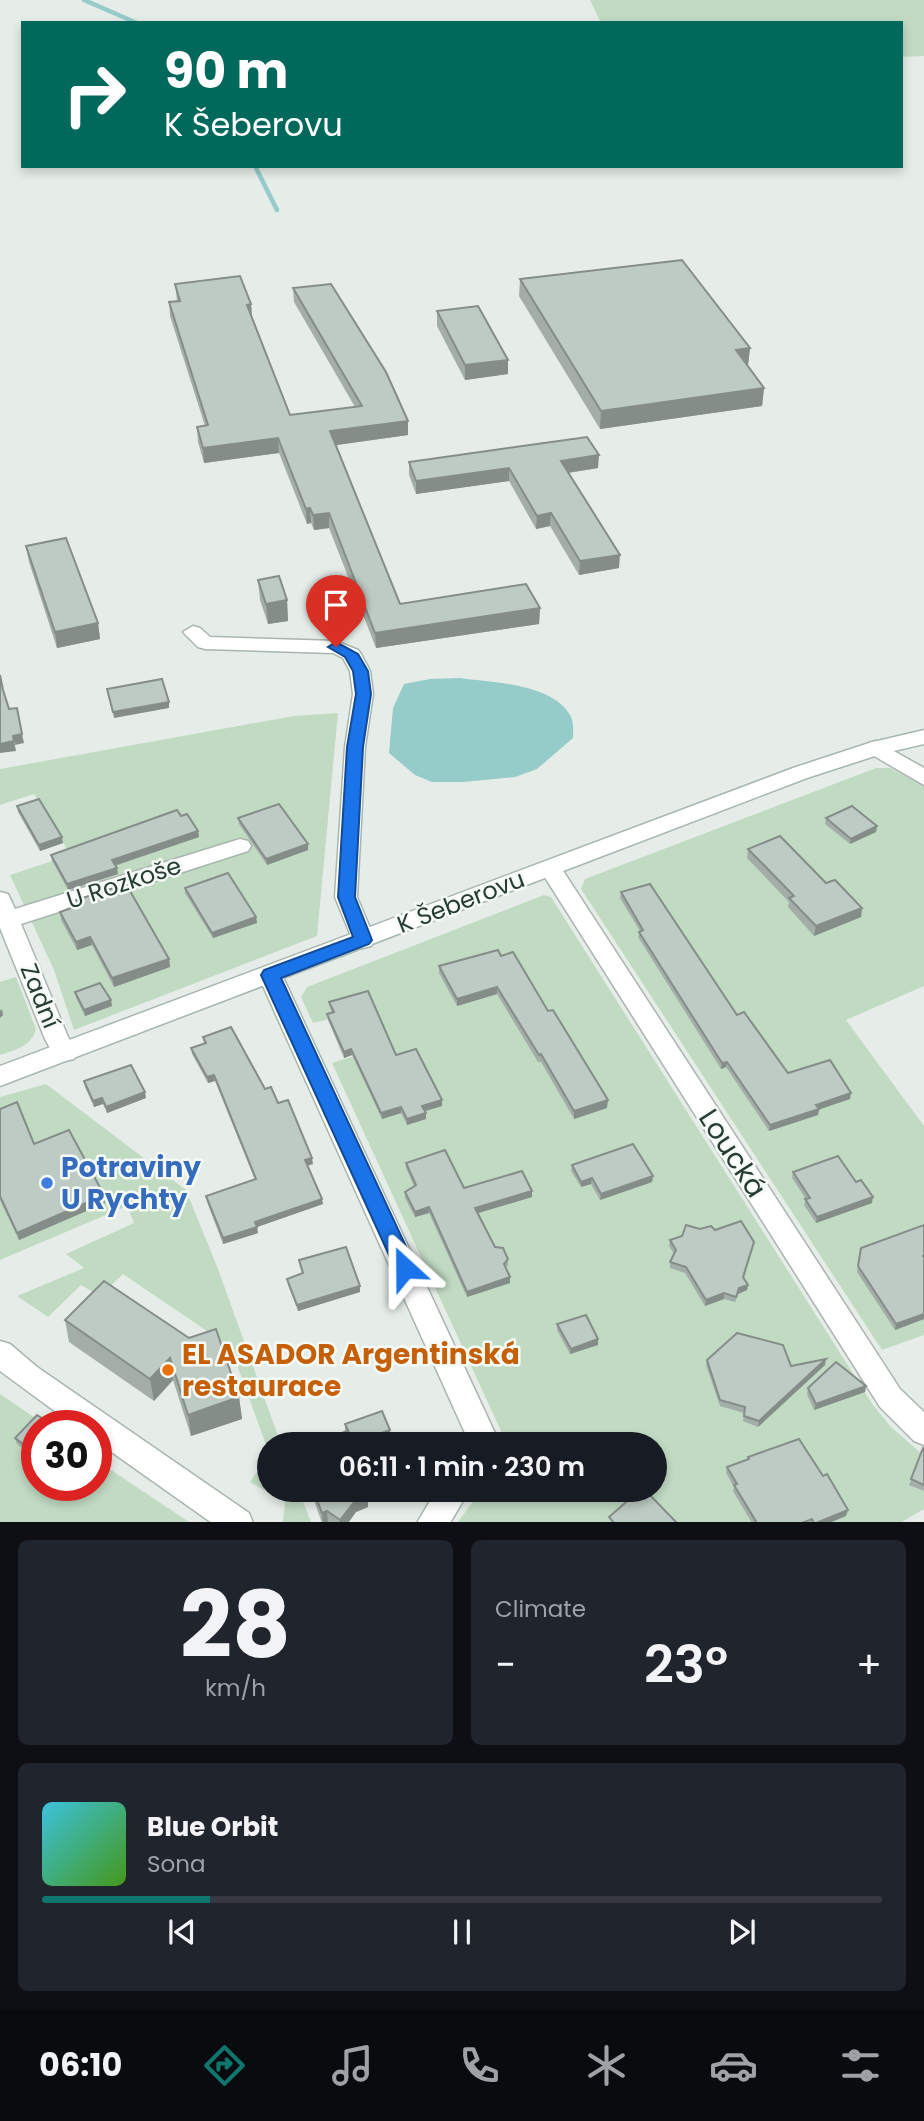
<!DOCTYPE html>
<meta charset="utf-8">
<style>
:root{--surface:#171b24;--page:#20242c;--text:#f1f3f6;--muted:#9ea1a6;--line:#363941;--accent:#0f766e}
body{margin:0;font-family:Poppins,sans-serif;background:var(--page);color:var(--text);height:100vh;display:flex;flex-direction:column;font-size:26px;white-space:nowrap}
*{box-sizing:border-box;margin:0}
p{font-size:23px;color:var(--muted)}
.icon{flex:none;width:38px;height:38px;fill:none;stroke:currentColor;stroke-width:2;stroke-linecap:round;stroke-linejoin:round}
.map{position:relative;height:1522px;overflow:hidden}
.drawer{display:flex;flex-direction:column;gap:18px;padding:18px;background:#0d0f14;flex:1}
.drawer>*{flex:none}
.hud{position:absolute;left:21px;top:21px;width:882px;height:147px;border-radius:0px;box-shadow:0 4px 10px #0003;background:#00695c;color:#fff;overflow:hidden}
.speed{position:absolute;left:21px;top:1410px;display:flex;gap:14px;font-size:35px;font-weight:700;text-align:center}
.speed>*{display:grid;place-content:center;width:91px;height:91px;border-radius:50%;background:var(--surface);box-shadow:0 4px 10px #0003;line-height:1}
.speed .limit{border:10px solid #d22;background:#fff;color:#111}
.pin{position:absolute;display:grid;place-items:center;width:60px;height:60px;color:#fff;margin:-72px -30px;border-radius:50% 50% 50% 0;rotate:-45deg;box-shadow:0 0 7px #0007}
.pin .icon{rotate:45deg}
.me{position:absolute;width:77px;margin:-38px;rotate:336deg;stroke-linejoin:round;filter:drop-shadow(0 0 5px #0008)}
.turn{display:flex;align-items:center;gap:24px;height:147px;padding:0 28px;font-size:32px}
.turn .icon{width:91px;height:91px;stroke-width:2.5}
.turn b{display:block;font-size:49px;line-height:60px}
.big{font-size:52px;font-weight:600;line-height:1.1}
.drawer .tile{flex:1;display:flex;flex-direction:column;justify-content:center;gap:10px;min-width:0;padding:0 24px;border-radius:10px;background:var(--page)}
.drawer .dial{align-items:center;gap:0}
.dial b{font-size:91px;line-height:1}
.song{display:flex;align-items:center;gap:21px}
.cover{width:84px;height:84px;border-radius:10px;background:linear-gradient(135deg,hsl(190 70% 55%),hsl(100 70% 35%))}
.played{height:7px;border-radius:4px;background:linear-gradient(90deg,var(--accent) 20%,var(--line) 20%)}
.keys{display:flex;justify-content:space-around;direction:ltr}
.heat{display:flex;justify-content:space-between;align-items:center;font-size:38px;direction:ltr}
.drawer .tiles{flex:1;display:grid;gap:18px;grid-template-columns:1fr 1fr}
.tile:last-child{grid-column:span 2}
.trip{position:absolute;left:257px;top:1432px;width:410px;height:70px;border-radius:35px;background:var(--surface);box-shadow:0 4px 10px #0003;font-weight:600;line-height:70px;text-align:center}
.tab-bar{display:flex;height:112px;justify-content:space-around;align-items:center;background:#090b0e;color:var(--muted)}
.tab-bar .icon{width:49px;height:49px}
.tab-bar .current{color:var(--accent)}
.tab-bar b{font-size:32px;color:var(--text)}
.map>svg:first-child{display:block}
</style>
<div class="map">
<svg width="924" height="1523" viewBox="0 0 924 1523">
<rect width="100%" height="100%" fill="#e6ede8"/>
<g fill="#c1dbc3">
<polygon points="590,0 924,0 924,56 901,57 901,23 601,23"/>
<polygon points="338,713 317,936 74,1030 54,970 10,875 52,861 64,883 70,854 34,794 0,805 0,769 294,716"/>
<polygon points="876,768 890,768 924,785 924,986 846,1020 924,1126 924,1335 882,1350 581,889 585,879"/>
<polygon points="544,895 551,897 873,1405 891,1427 922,1454 910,1485 924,1491 924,1509 900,1523 458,1522 482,1489 654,1489 654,1444 507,1444 332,1063 377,1049 330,1009 334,1018 313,1023 301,997 307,987"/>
<path d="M16,977L36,1029C32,1046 15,1050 0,1055V982Z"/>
<polygon points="46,1084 186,1190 218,1269 281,1444 270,1444 269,1453 233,1354 223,1342 123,1274 100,1296 81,1285 48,1317 17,1296 84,1268 66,1254 134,1223 127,1206 0,1260 0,1097"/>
<polygon points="0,1394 47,1426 37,1426 37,1486 96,1486 96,1460 189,1522 0,1522"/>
<polygon points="269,1455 270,1489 298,1489 311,1522 283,1522 285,1502 250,1482"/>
</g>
<path fill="#95cbc9" d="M460,678C493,683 554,683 571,717C574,723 573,731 573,738L537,769L515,777L463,782H432L415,775L389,753L393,708L404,684L430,679Z"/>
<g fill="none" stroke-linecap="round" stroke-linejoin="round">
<g stroke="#95cbc9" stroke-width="4.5">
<polyline points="84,0 137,23"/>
<polyline points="255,166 277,210"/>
</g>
<g stroke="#a9b5ae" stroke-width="3">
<g id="street">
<polygon points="193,626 200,628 210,637 336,641 358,650 361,654 370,671 373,694 365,747 357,897 375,940 371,946 363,948 355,946 335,897 345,747 353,694 350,671 343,658 333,653 205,649 198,647 183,632"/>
<polygon points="876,741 924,768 924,785 869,753 866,748 869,743"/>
<polygon points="240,839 248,841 251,846 248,851 21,924 68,1037 77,1052 74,1059 65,1061 56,1059 45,1039 0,928 0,892 8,894 15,909"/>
<polygon points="550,860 558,863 900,1389 924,1412 924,1445 914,1441 880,1407 539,868 542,863"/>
<polygon points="270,966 278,969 282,975 500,1444 470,1444 258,975 262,969"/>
<polygon points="0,1341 10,1344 37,1367 249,1513 253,1523 212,1523 96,1441 96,1426 75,1426 0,1371"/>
<polygon points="437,1489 470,1489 450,1523 417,1523"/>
</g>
</g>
<g stroke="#a5b7ae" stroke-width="3">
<polygon id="secondary" points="924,730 924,744 881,754 807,778 0,1086 0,1066 793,768 869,743"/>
</g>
<use href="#street" fill="#fff" fill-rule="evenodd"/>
<use href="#secondary" fill="#fff" fill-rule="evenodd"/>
</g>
<g fill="#a3aea9">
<polygon points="520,279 750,348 748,365 764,388 762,406 600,429 519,296"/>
<polygon points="175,284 251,304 252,318 290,415 355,407 294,302 293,288 408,421 408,435 335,445 400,604 540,608 539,624 376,648 329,528 314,530 311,523 307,524 279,453 204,463 198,442 197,427 205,426 170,316 169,302 177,301"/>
<polygon points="437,311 508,360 508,374 465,380 437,326"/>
<polygon points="409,462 598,468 568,473 619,568 579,575 550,526 536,529 509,481 416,494 409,475"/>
<polygon points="26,546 98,623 100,639 57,648 29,562"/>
<polygon points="258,580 287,600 288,621 268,624 260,600"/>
<polygon points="17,806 63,843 40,851 18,812"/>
<polygon points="181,816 198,831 199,837 115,866 118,874 68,890 52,861 51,855"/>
<polygon points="238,818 308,850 267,865 239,824"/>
<polygon points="826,818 877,826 876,832 850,844 825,824"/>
<polygon points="748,849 862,908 861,917 814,936 788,907 789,902 747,858"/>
<polygon points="185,888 256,917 257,923 213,938 185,893"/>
<polygon points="621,892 737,1015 788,1073 850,1099 819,1109 818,1115 769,1131 726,1067 721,1069 638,937 640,931 620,898"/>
<polygon points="76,900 169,959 170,967 114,987 92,945 77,950 61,920 60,912 77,906"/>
<polygon points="501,956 548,1011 607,1108 574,1119 541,1062 538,1062 497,994 457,1006 439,973 439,966"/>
<polygon points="75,992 112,1006 85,1016 76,998"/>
<polygon points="329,1002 396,1055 442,1100 442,1106 425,1111 426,1119 407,1125 401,1113 382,1119 352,1055 344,1058 328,1020 327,1014 332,1013 330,1008"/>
<polygon points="203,1037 265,1089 278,1103 313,1164 308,1165 323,1204 257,1227 258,1233 223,1244 207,1202 206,1196 255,1180 215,1081 208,1083 192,1054 191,1048 204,1044"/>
<polygon points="84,1081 146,1098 107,1113 103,1104 94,1107 85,1087"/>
<polygon points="0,1109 34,1144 105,1203 19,1240 0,1200"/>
<polygon points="406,1163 464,1188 532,1191 532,1197 478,1213 495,1247 508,1259 508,1265 505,1268 510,1283 467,1297 429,1213 415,1217 405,1198 405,1192 414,1186 406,1168"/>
<polygon points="572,1165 653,1176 652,1182 600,1200 591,1184 581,1187 571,1171"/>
<polygon points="793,1172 856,1182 872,1203 816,1223 804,1205 806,1199 792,1178"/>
<polygon points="924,1225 924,1319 895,1330 857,1272 861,1248"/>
<polygon points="700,1229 715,1230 753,1248 744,1278 748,1285 747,1290 738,1294 735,1302 724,1299 705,1306 685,1273 670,1268 670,1262 674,1254 669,1246 670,1240"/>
<polygon points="299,1260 360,1286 360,1292 298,1311 288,1285 287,1279 302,1274"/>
<polygon points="104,1281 239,1397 242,1419 191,1436 173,1380 154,1401 69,1342 65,1320"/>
<polygon points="557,1324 598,1339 598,1345 570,1354 557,1330"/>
<polygon points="707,1360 791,1366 825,1365 758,1427 743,1421 744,1413 720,1406 706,1365"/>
<polygon points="866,1386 865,1392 814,1410 807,1394 808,1388"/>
<polygon points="345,1424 391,1442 385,1444 311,1444 345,1432"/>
<polygon points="54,1426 35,1456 17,1444 15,1438"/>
<polygon points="924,1449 924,1491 909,1485"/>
<polygon points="748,1457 846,1516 829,1523 752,1523 733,1491 734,1487 726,1473 727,1467 747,1460"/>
<polygon points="310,1489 365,1489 368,1496 368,1507 356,1512 348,1523 322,1523"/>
</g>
<g fill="#858d89">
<polygon points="251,304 252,318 247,305"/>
<polygon points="750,348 748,365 736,350"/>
<polygon points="508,360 508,374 465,380 465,365"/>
<polygon points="764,388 762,406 600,429 601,411"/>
<polygon points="408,421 408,435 330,446 330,431"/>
<polygon points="278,438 279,453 204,463 203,448"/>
<polygon points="599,455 598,468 560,474 561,461"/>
<polygon points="509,468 509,481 416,494 416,481"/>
<polygon points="310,508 311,523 307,524 306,509"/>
<polygon points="329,513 329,528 314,530 313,515"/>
<polygon points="551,513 550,526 536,529 537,516"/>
<polygon points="620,555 619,568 579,575 580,561"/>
<polygon points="287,600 288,621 268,624 266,604"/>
<polygon points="540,608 539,624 376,648 375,633"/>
<polygon points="98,623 100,639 57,648 55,632"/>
<polygon points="169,702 169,708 114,718 113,712"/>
<polygon points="22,734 24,743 15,745 13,736"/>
<polygon points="14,741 16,751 0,753 0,744"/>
<polygon points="877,826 876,832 850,844 851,839"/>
<polygon points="198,831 199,837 113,866 112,860"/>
<polygon points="62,837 63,843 40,851 39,845"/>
<polygon points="308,844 308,850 267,865 266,859"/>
<polygon points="117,868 118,874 68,890 67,884"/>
<polygon points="862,908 861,917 814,936 816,926"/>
<polygon points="256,917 257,923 213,938 212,933"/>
<polygon points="90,937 92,945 77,950 76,942"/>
<polygon points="169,959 170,967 114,987 112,978"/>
<polygon points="497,987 497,994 457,1006 457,999"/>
<polygon points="111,1000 112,1006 85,1016 84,1010"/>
<polygon points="2,1009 3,1015 0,1018 0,1011"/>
<polygon points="351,1049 352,1055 344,1058 344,1052"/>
<polygon points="727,1062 726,1067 721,1069 722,1063"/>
<polygon points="214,1075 215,1081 208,1083 207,1077"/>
<polygon points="145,1092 146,1098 107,1113 106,1107"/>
<polygon points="851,1093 850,1099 815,1111 816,1105"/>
<polygon points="102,1098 103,1104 94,1107 93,1101"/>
<polygon points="442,1100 442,1106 422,1112 422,1106"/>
<polygon points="608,1100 607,1108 574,1119 574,1111"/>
<polygon points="401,1107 401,1113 382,1119 381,1113"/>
<polygon points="819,1109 818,1115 769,1131 770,1125"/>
<polygon points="426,1113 426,1119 407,1125 407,1119"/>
<polygon points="312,1158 313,1164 306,1166 305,1160"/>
<polygon points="653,1176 652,1182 600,1200 601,1194"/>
<polygon points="592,1178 591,1184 581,1187 581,1182"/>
<polygon points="532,1191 532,1197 475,1214 475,1208"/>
<polygon points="104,1195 105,1203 19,1240 17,1233"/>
<polygon points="873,1197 872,1203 816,1223 817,1217"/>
<polygon points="322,1199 323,1204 257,1227 258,1233 223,1244 223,1238 255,1222"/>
<polygon points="429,1207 429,1213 415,1217 415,1212"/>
<polygon points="510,1277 510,1283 467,1297 467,1292"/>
<polygon points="748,1285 747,1290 738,1294 735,1302 739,1288"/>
<polygon points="360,1286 360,1292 298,1311 297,1305"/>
<polygon points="724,1293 724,1299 705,1306 706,1300"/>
<polygon points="924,1314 924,1319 895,1330 896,1324"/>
<polygon points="598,1339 598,1345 570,1354 571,1349"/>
<polygon points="170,1358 173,1380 154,1401 150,1379"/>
<polygon points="826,1359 825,1365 758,1427 759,1421"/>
<polygon points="866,1386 865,1392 814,1410 816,1404"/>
<polygon points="239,1397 242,1419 191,1436 188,1415"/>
<polygon points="390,1430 391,1442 385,1444 354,1444"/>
<polygon points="37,1447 37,1454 35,1456 33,1451"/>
<polygon points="368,1496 368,1507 356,1512 348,1523 340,1523 340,1520 355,1501"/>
<polygon points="848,1510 846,1516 829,1523 816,1523"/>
<polygon points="327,1511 328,1523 323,1523 322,1513"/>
</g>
<g fill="#becac4" stroke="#858d89" stroke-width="2">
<polygon points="682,260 750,348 736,350 764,388 601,411 520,279"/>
<polygon points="240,276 251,304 247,305 290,415 362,406 293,288 331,284 386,372 408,421 330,431 400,604 526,584 540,608 375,633 329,513 313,515 310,508 306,509 278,438 203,448 197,427 208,425 169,302 180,301 175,284"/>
<polygon points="478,306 508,360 465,365 437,311"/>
<polygon points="587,437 599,455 561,461 620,555 580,561 551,513 537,516 509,468 416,481 409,462"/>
<polygon points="66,538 98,623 55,632 26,546"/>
<polygon points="279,576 287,600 266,604 258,580"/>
<polygon points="0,675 3,690 9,709 17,708 22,734 13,736 14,741 0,744"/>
<polygon points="162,679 169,702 113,712 107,689"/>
<polygon points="39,799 62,837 39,845 17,806"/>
<polygon points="279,804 308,844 266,859 238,818"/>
<polygon points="852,806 877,826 851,839 826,818"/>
<polygon points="177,810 181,816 187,814 198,831 112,860 117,868 67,884 51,855"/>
<polygon points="780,836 826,883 835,880 862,908 816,926 789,898 794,896 748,849"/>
<polygon points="228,873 256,917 212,933 185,888"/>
<polygon points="126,884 169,959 112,978 90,937 76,942 60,912 79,905 76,900"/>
<polygon points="650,884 737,1015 744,1012 788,1073 830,1060 851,1093 816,1105 819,1109 770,1125 727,1062 722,1063 639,932 643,930 621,892"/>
<polygon points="498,950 501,956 513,952 548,1011 553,1010 608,1100 574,1111 541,1054 539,1055 497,987 457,999 439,966"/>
<polygon points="100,983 111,1000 84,1010 75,992"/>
<polygon points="368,991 396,1055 416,1049 442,1100 422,1106 426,1113 407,1119 401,1107 381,1113 351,1049 344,1052 327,1014 334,1012 329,1002"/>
<polygon points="231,1027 265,1089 271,1087 278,1103 288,1100 312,1158 305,1160 322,1199 255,1222 257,1227 223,1238 206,1196 256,1179 214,1075 207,1077 191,1048 206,1043 203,1037"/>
<polygon points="131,1065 145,1092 106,1107 102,1098 93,1101 84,1081"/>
<polygon points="17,1102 34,1144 69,1130 104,1195 17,1233 0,1196 0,1109"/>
<polygon points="633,1144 653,1176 601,1194 592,1178 581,1182 572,1165"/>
<polygon points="445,1150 464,1188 522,1171 532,1191 475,1208 495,1247 503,1248 508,1259 504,1264 510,1277 467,1292 429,1207 415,1212 405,1192 416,1185 406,1163"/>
<polygon points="838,1156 856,1182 861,1180 873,1197 817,1217 805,1199 810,1198 793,1172"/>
<polygon points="741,1221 754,1242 743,1277 748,1285 739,1288 736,1297 724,1293 706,1300 686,1267 670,1262 676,1250 670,1240 682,1236 686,1225 700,1229 711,1226 715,1230"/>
<polygon points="924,1225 924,1255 923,1256 924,1257 924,1314 896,1324 858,1266 861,1248"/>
<polygon points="346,1247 360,1286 297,1305 287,1279 303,1273 299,1260"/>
<polygon points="104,1281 189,1338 216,1329 239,1397 188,1415 170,1358 150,1379 65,1320"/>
<polygon points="586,1315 598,1339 571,1349 557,1324"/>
<polygon points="737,1333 783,1345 791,1366 826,1359 759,1421 744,1416 745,1407 720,1400 707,1360"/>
<polygon points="836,1362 866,1386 816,1404 808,1388"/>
<polygon points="382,1411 390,1430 354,1443 345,1424"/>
<polygon points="37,1415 54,1426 37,1426 37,1447 33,1451 15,1438"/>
<polygon points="347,1431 351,1444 311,1444"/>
<polygon points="799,1439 823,1476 827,1474 848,1510 816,1523 814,1523 812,1519 802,1523 757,1523 734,1485 737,1484 727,1467 749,1459 748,1457"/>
<polygon points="923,1448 924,1449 924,1485 911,1479"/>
<polygon points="313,1489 365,1489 368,1496 355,1501 340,1520 327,1511 322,1513"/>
<polygon points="641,1489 644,1489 677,1523 614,1523 609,1517"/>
</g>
<polygon fill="#1a73e8" stroke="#114b97" stroke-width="2" points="336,642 358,654 368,671 371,694 363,747 355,897 372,940 369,944 281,978 416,1268 412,1275 405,1277 398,1275 395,1268 261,975 264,970 353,937 338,897 347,747 356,694 353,671 345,657 328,647"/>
<circle fill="#3f7fe0" stroke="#f6faf7" stroke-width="2.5" cx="47" cy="1183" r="7"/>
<circle fill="#e8710a" stroke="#f6faf7" stroke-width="2.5" cx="168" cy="1370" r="7"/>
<g text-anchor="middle" stroke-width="5" stroke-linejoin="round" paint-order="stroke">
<g font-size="24" fill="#273d33" stroke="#f6faf7">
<text transform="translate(124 883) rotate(-18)" y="8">U Rozkoše</text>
<text transform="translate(461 902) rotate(-21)" y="8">K Šeberovu</text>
<text transform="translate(40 996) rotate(68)" y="8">Zadní</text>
</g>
<g font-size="28" fill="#273d33" stroke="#f6faf7">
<text transform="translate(733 1153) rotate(57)" y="10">Loucká</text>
</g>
<g font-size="28" font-weight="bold" fill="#366cbe" stroke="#f6faf7" text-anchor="start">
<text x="61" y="1177">Potraviny<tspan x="61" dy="32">U Rychty</tspan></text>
</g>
<g font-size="28" font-weight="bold" fill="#c56008" stroke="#f6faf7" text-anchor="start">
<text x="182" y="1364">EL ASADOR Argentinská<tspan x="182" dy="32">restaurace</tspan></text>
</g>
</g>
</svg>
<div class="speed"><div class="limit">30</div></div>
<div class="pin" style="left:336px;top:647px;background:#d93025"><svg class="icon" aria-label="arrive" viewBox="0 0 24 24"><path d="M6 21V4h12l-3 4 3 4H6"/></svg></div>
<svg class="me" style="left:405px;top:1268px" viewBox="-20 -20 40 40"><path d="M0-17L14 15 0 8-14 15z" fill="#1a73e8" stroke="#fff" stroke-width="4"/></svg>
<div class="trip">06:11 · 1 min · 230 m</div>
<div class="hud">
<div class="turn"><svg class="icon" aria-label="right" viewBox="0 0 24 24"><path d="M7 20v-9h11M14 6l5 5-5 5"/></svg><div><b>90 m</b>K Šeberovu</div></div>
</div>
</div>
<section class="drawer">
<div class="tiles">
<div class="tile dial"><b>28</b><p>km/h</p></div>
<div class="tile"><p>Climate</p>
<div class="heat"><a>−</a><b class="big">23°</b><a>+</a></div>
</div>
<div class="tile">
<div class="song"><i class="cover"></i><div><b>Blue Orbit</b><p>Sona</p></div></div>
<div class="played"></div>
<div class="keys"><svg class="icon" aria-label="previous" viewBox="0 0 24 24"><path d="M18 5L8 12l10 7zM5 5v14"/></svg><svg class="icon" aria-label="pause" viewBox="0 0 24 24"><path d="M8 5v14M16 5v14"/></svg><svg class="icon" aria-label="next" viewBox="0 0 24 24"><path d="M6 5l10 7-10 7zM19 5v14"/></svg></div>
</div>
</div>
</section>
<nav class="tab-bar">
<b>06:10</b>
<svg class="icon current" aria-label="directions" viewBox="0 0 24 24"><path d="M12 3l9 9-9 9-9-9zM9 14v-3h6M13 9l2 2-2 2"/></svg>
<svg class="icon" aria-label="music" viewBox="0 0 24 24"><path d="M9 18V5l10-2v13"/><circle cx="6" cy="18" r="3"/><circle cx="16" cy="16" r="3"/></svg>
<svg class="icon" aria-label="phone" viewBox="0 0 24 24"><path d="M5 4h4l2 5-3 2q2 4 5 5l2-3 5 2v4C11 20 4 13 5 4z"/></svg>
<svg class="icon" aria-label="climate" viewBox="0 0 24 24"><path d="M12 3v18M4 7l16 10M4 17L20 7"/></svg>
<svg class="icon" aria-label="car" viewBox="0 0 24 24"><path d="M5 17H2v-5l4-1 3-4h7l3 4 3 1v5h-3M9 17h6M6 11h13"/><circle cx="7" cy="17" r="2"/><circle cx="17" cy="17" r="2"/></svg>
<svg class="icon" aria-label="filters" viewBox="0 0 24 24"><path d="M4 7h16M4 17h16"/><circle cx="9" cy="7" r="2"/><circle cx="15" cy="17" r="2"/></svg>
</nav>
